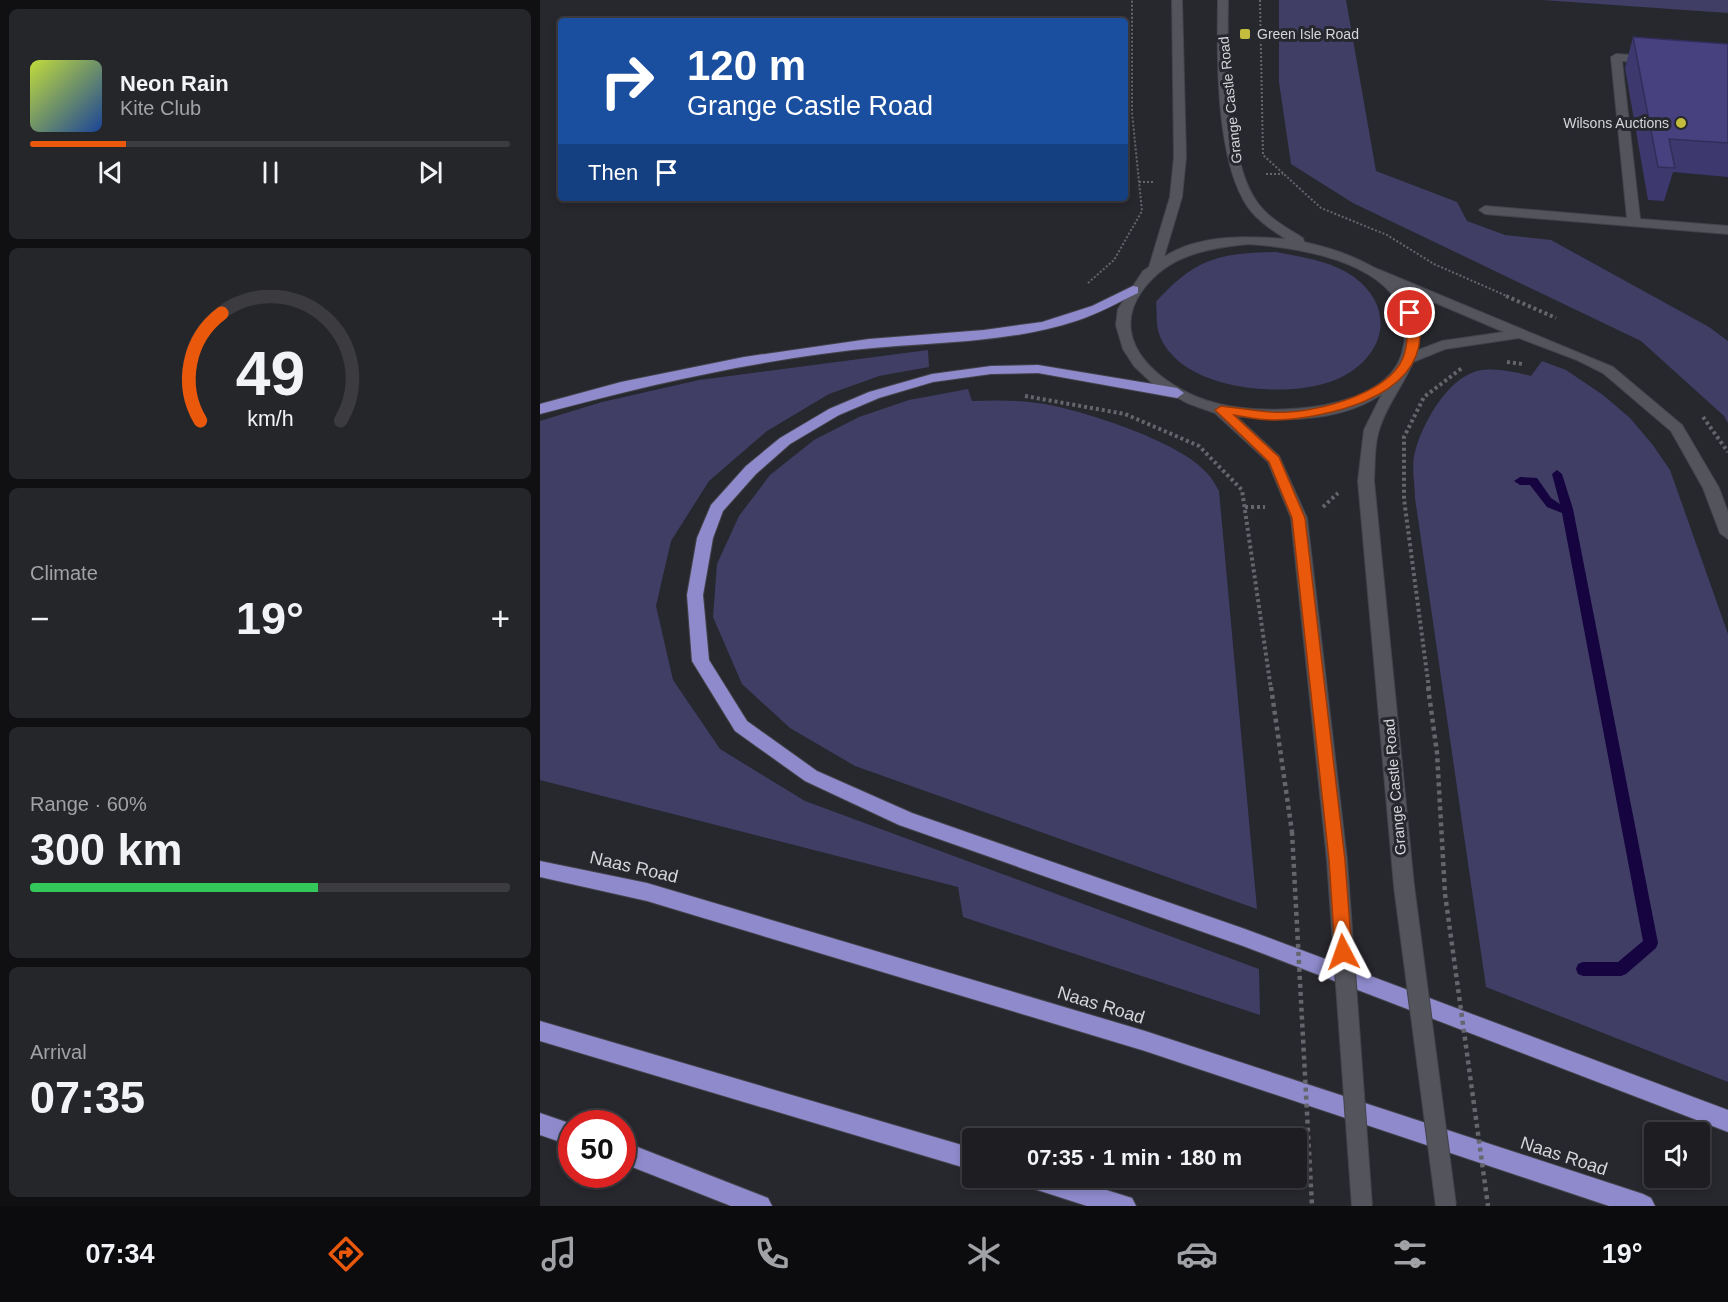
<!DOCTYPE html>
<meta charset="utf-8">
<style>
:root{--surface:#1d1d22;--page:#25262a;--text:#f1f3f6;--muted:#a0a2a5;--line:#3b3b40;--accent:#ea580c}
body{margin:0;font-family:Arial,sans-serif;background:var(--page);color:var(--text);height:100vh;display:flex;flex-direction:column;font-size:22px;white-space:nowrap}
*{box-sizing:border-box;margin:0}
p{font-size:20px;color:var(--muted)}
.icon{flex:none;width:33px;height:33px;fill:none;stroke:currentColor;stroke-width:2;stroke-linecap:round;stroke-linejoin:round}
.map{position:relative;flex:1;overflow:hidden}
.sheet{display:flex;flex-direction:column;gap:9px;padding:9px;background:#101013;width:540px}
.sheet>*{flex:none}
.top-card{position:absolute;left:18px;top:18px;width:570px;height:183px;border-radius:6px;box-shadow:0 3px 9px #0003,0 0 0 2px var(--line);background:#1a4fa0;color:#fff;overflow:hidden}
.buttons{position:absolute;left:1104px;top:1122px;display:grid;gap:12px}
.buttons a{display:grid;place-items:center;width:66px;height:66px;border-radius:6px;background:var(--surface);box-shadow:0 3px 9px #0003,0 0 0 2px var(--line);font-size:30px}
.speed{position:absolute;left:18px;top:1110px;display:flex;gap:12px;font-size:30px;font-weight:700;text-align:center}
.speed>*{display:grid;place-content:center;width:78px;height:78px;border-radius:50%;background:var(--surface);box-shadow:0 3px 9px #0003,0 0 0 2px var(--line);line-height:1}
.speed .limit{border:9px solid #d22;background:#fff;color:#111}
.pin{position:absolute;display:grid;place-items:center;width:51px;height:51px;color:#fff;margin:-26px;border:3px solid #fff;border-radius:50%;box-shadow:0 2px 6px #0007}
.me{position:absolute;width:66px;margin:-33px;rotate:356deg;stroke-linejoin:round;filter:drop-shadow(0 0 4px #0008)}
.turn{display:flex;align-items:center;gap:21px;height:126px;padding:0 30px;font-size:27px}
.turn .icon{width:78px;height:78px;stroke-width:2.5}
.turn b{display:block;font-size:42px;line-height:51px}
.then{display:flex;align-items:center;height:57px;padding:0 30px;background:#0003;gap:12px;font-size:22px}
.big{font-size:45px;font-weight:800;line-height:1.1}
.sheet .widget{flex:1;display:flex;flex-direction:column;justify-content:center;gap:9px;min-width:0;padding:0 21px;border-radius:9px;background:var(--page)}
.sheet .dial{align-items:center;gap:0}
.dial svg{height:156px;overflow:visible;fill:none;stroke:var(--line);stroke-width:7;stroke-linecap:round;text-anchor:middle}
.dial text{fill:var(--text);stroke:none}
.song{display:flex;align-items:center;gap:18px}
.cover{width:72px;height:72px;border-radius:9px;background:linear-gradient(135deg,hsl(70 70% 55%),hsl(220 70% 35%))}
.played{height:6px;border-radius:3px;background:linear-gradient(90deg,var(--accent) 20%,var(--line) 20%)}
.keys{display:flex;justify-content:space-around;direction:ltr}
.heat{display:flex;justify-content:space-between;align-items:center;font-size:33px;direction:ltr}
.charge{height:9px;border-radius:4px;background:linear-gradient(90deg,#34c759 60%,var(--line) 0)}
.trip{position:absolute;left:422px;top:1128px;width:345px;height:60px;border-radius:6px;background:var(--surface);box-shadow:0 3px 9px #0003,0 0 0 2px var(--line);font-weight:800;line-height:60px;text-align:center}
.tab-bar{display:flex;height:96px;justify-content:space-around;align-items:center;background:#0c0c0e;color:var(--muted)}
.tab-bar .icon{width:42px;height:42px}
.tab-bar .selected{color:var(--accent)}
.tab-bar b{font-size:27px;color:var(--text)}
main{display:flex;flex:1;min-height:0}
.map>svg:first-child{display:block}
</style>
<main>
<section class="sheet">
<div class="widget">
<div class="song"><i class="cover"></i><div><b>Neon Rain</b><p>Kite Club</p></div></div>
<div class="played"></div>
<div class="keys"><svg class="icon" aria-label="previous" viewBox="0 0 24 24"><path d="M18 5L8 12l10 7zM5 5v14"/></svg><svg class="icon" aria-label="pause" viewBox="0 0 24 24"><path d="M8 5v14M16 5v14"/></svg><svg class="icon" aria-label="next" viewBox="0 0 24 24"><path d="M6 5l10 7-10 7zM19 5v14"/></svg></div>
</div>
<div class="widget dial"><svg viewBox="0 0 100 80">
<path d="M14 69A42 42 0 1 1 86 69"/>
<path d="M14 69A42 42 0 0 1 25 14" stroke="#ea580c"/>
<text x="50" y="56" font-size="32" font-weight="700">49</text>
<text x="50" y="72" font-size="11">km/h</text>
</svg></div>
<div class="widget"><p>Climate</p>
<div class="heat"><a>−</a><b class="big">19°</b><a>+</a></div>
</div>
<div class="widget"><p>Range · 60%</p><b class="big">300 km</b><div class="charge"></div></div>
<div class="widget"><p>Arrival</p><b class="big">07:35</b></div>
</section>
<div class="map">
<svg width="1188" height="1206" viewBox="0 0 1188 1206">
<rect width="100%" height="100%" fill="#27272e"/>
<g fill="#403e65">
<polygon points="739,0 806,0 836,171 917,202 927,221 965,235 1011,240 1169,327 1188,341 1188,423 1184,416 1101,341 813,203 751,164 739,82"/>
<polygon points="1002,0 1188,0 1188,13"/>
<path d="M736,252C762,257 792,261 814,277C859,311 843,360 795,380C747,400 634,391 618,330C616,321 617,311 616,302C654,259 679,253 736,252Z"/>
<polygon points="388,350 389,367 339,376 289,394 227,431 169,481 131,541 116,606 133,680 180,749 265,801 719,969 720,1015 423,917 418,887 0,780 0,421 62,402 159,380"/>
<path d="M1002,361L1026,370L1063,395L1090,418L1112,444L1130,470L1188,634V1082L946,987L875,498C875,484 871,466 875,452C882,424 907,379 937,371C955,367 974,372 991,376Z"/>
<path d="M428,389L432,401C458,400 485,400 510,405C550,413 639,442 666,472C671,477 675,484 679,491L717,909L315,766L250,728L202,684L173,617L177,564L199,516L230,475L274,440L319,417L369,400Z"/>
</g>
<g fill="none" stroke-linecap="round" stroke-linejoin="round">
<polygon fill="#15043f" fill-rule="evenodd" points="1017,470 1022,474 1033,509 1118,943 1116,948 1086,974 1081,976 1043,976 1038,974 1036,969 1038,964 1043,962 1078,962 1103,941 1022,513 1007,507 990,485 980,485 974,481 980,477 997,478 1011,498 1020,504 1012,474"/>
<g stroke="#43434a" stroke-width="2">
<polygon id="service" points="1076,54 1109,56 1114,59 1109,62 1082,61 1100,219 1188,226 1188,234 945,214 939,210 945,206 1087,218 1071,57"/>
</g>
<g stroke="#43434a" stroke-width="2">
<polygon id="tertiary" points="835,268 1073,367 1142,425 1179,488 1188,512 1188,539 1180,533 1163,488 1131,431 1063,373 1037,360 979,338 905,349 873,362 863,362 863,356 902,341 964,332 830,275 829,272"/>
</g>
<g stroke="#43434a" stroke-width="2">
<path id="secondary" d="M632,0H642L646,157L642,197L624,257C659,234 707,236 746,239C730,229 712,217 703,199C676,150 677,55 678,0H688C687,51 687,161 717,202C728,218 747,228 763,238L764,242C818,254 899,286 875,357C866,382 848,402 840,427C834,444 835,463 834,481L874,886L871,892L864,895L857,892L854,886L818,481L824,430L842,394C801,422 743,422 696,416L739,456L767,518L807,860L804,866L797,868L790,866L787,860L751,518L728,462L675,413L647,403L613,384L594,366L583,349L576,325L578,309L603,271L609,267L630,197L634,157ZM709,244C768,248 886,268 862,353C845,413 728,416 679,404C631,393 563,346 602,291C627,255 668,248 709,244Z"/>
</g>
<g stroke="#43434a" stroke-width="2">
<g id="trunk">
<path d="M593,286L598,287V293C577,303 558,314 536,321C457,347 370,341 289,353C190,366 96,388 0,414V404L81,382L204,357L329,339L444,330L502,322L552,306Z"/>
<polygon points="498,365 637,388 644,393 637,398 498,373 451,374 393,382 339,398 299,415 250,444 216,474 183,511 173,538 163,595 169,660 207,721 277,771 372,813 705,929 1188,1110 1188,1132 703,946 359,825 265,781 195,731 152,661 147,595 157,538 171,505 206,466 240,438 289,409 329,392 392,374 451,366"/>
<polygon points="0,861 107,883 605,1031 1103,1194 1111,1198 1115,1206 1069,1206 605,1051 107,901 0,877"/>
<polygon points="0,1021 432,1148 432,1170 0,1041"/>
<polygon points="0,1113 32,1124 32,1146 0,1135"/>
<polygon points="82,1141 228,1198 232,1206 191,1206 82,1163"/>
<polygon points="482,1178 528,1178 592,1198 596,1206 547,1206 485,1186"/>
</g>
</g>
<g stroke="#65656c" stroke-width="2" stroke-dasharray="2 2" stroke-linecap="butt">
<polyline points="720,0 723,155 781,208 847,235 894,264 969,297"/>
<polyline points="726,174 743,174"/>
<polyline points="599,182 613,182"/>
<polyline points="548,283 574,260 602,211 592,113 592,0"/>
</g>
<g stroke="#65656c" stroke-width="4" stroke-dasharray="3 3" stroke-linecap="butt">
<polyline points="966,296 1016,318"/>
<polyline points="967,362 983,364"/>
<polyline points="485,396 585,414 659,446 702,490 731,689"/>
<polyline points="1163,417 1188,452"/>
<polyline points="705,507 725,507"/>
<polyline points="783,507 798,493"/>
<polyline points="889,689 864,499 864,437 884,397 922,368"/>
</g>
<g stroke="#65656c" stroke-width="4.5" stroke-dasharray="4 4" stroke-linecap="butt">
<polyline points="731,687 752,832"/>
<polyline points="888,687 897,753 905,894"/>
</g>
<use href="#service" fill="#54545d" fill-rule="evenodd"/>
<use href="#tertiary" fill="#54545d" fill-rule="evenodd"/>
<use href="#secondary" fill="#54545d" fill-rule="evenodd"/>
<use href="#trunk" fill="#8e8acc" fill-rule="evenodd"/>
<g stroke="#43434a" stroke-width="22" stroke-linecap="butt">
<g id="secondary-bridge">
<polyline points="797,860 822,1206"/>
<polyline points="864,886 906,1206"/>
</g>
</g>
<g stroke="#65656c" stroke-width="4.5" stroke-dasharray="4 4" stroke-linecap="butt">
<polyline points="752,832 772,1206"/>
<polyline points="905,894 948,1206"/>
</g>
<use href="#secondary-bridge" stroke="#54545d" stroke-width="20"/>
</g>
<polygon fill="#3d386e" points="1093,37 1188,44 1188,177 1133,172 1124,201 1108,200 1085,68"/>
<polygon fill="#474180" stroke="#322e5a" stroke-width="1.5" points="1093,37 1188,44 1188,143 1129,139 1135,168 1118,167"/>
<path fill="#ea580c" stroke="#983908" stroke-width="1.5" d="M870,310L876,313C877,320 880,329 880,336C878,399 784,418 736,420C722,421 707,417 694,415L739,457L765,518L805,860L812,952L809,957L803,960L797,957L795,952L789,860L752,518L729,462L675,410L681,406C698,408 715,411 731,412C768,415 847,396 863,358C869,342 867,329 865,313Z"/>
<g fill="#c4bc3d" stroke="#27272e" stroke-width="2">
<rect x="699" y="28" width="12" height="12" rx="3"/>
<circle cx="1141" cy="123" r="6"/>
</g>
<g text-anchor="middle" stroke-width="6" stroke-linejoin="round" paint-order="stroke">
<g font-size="14" fill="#d5d5db" stroke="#27272e" text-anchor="start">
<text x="717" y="39">Green Isle Road</text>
<text x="1129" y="128" text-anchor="end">Wilsons Auctions</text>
</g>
<g font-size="14" fill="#d5d5db" stroke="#27272e">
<text transform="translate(690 100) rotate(-96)" y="5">Grange Castle Road</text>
</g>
<g font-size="15" fill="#d5d5db" stroke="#27272e">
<text transform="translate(855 787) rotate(-95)" y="5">Grange Castle Road</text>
</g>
<g font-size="18" fill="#d5d5db" stroke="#27272e">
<text transform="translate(94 867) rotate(13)" y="6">Naas Road</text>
<text transform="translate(561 1005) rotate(17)" y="6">Naas Road</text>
<text transform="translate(1024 1156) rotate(18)" y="6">Naas Road</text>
</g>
</g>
</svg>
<div class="buttons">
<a><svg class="icon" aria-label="sound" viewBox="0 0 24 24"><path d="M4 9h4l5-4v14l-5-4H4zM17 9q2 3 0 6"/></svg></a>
</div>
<div class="speed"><div class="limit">50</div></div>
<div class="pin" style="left:870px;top:313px;background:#d93025"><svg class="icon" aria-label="arrive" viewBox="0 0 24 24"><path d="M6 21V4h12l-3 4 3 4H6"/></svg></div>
<svg class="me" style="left:803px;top:952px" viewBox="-20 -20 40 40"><path d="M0-17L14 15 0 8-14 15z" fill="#ea580c" stroke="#fff" stroke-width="4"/></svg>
<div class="trip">07:35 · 1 min · 180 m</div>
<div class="top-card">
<div class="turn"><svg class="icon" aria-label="right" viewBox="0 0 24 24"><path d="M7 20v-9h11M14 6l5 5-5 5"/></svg><div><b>120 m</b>Grange Castle Road</div></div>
<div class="then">Then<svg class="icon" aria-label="arrive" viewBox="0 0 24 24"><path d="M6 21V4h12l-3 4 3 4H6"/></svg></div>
</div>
</div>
</main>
<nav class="tab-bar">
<b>07:34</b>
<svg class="icon selected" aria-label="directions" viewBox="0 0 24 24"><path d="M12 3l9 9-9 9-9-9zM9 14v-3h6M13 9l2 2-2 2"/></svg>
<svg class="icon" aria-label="music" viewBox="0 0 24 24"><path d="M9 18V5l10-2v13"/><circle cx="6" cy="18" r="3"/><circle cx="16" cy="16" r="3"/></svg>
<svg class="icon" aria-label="phone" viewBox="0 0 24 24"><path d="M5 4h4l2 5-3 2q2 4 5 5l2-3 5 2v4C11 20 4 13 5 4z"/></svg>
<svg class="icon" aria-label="climate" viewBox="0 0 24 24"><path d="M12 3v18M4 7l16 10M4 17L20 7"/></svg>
<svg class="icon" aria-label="car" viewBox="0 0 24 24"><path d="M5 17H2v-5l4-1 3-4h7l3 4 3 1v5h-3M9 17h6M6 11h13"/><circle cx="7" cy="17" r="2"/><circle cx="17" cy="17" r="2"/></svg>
<svg class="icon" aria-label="filters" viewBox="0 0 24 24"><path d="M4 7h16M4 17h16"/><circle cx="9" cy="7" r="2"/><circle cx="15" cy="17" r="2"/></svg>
<b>19°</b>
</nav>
